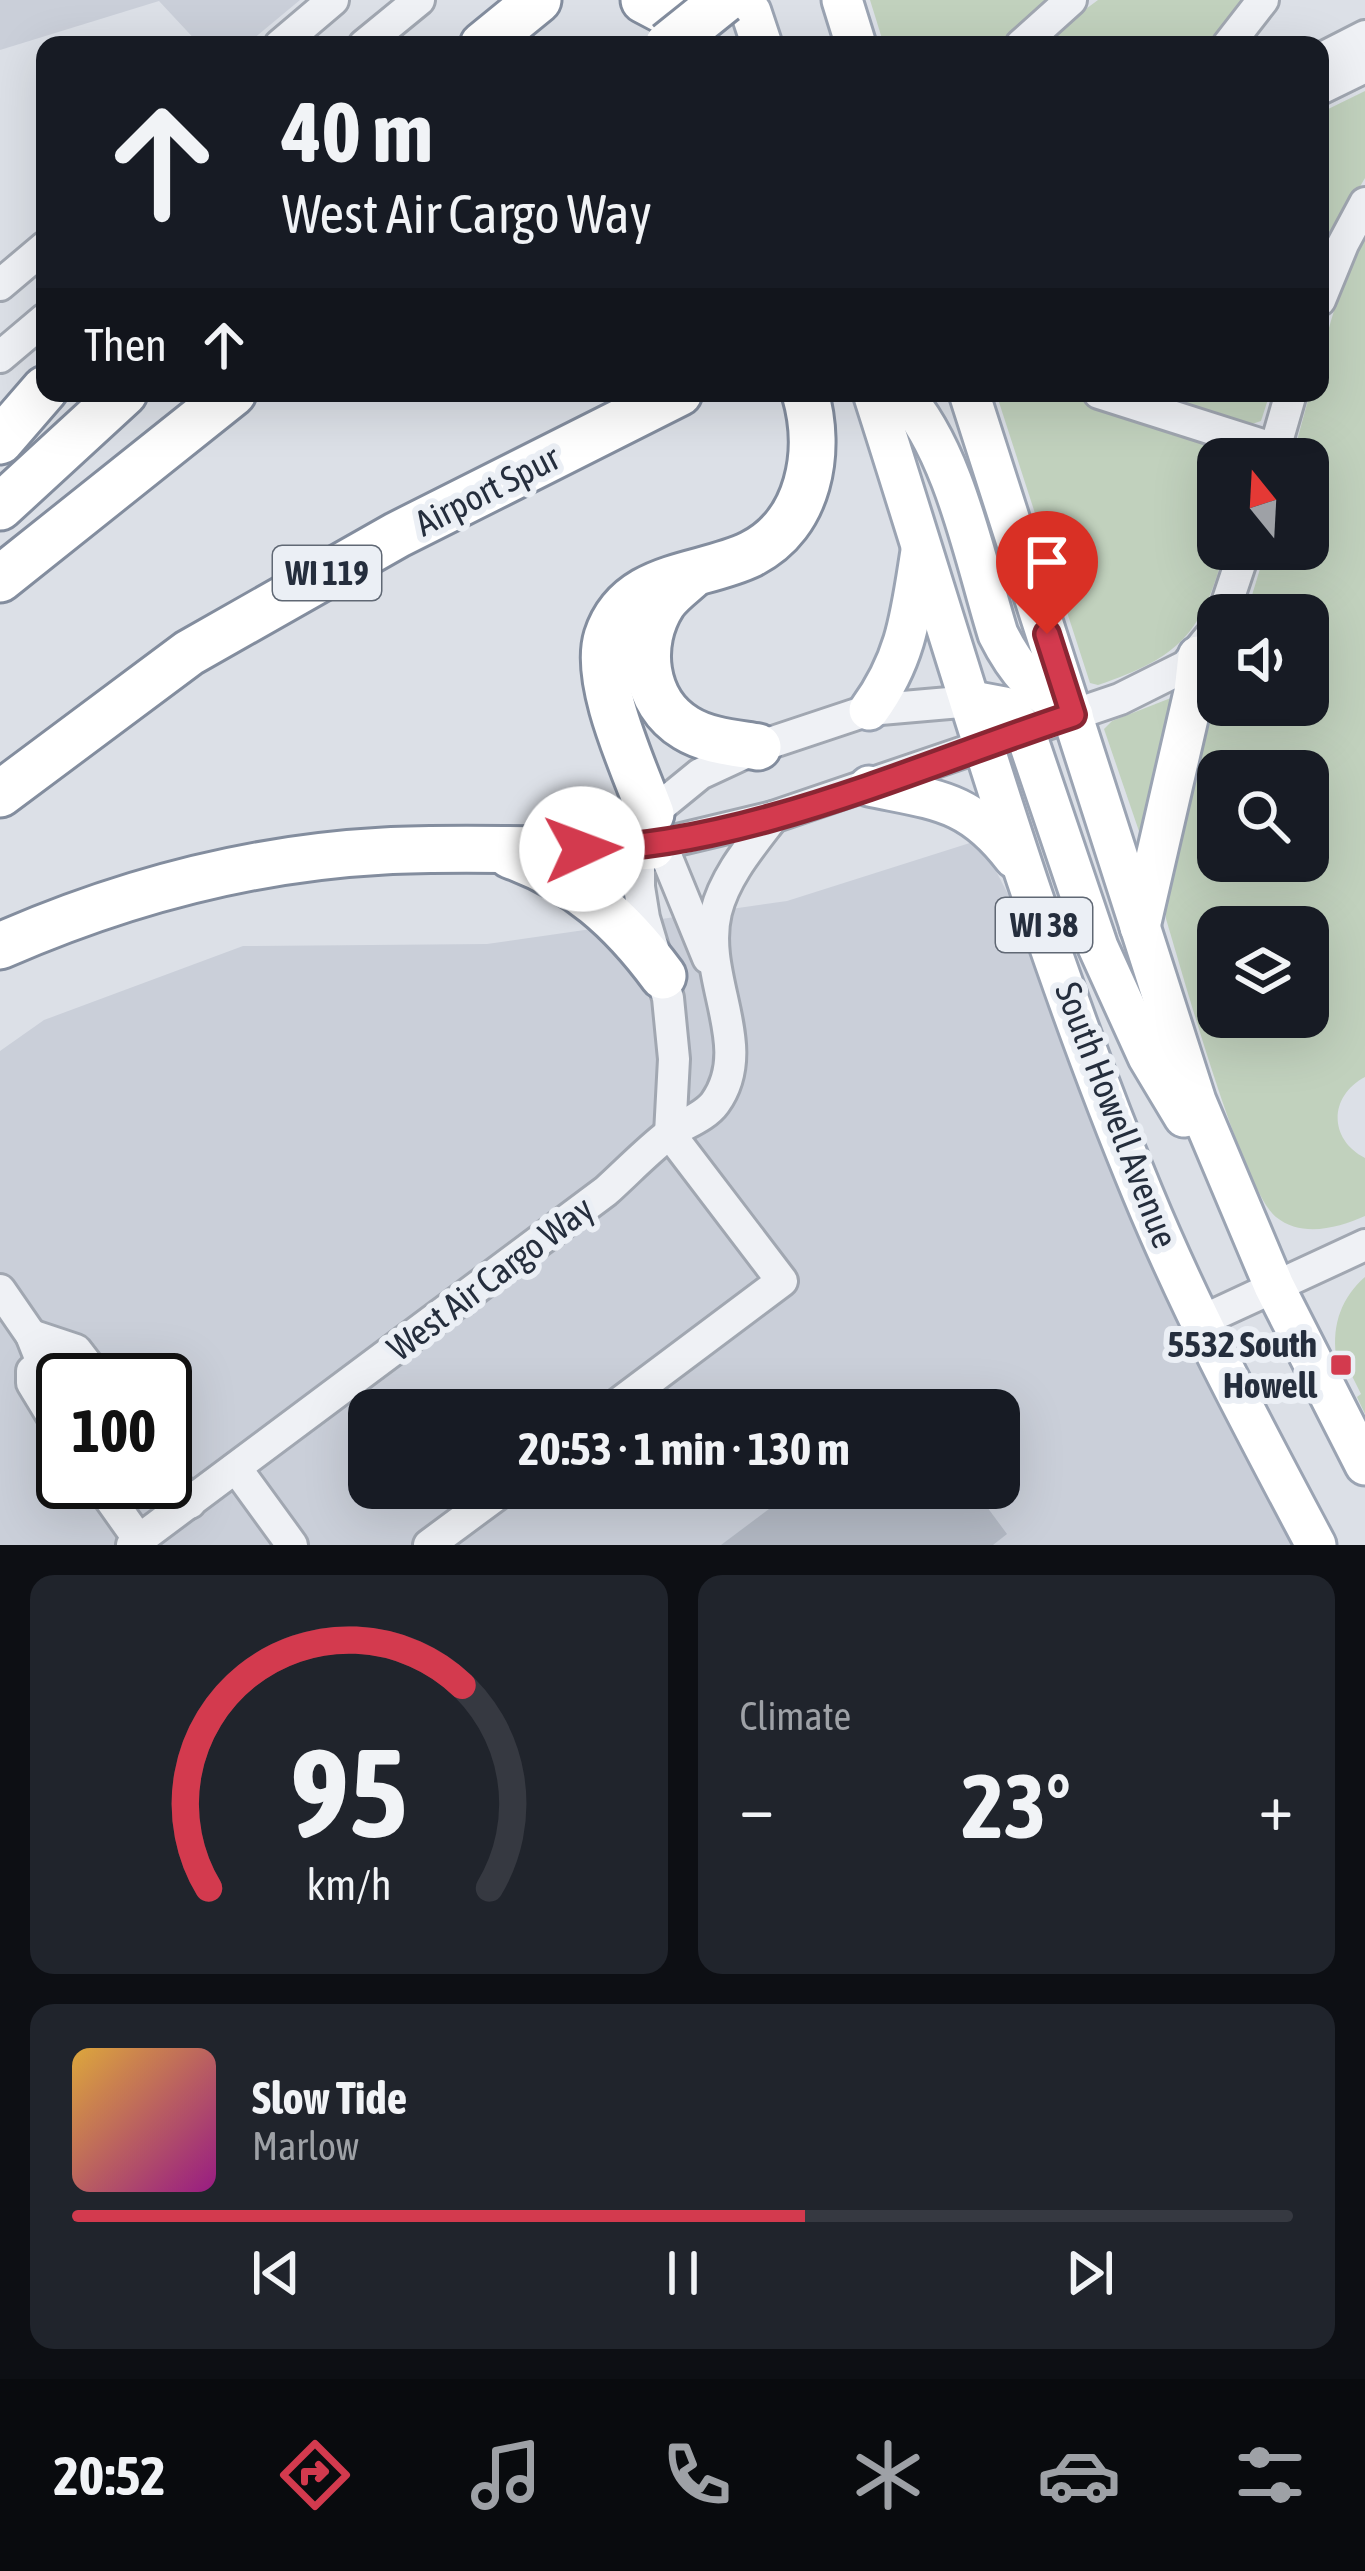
<!DOCTYPE html>
<meta charset="utf-8">
<style>
:root{--surface:#171b24;--page:#20242c;--text:#f1f3f6;--muted:#9ea1a6;--line:#363941;--accent:#d33a4e}
body{margin:0;font-family:"Asap Condensed",sans-serif;background:var(--page);color:var(--text);height:100vh;display:flex;flex-direction:column;font-size:45px;white-space:nowrap}
*{box-sizing:border-box;margin:0}
p{font-size:39px;color:var(--muted)}
.icon{flex:none;width:66px;height:66px;fill:none;stroke:currentColor;stroke-width:2;stroke-linecap:round;stroke-linejoin:round}
.map{position:relative;height:1545px;overflow:hidden}
.details{display:flex;flex-direction:column;gap:30px;padding:30px;background:#0d0f14;flex:1}
.details>*{flex:none}
.hud{position:absolute;left:36px;top:36px;width:1293px;height:366px;border-radius:24px;box-shadow:0 12px 48px #0002;background:#171b24;color:var(--text);overflow:hidden}
.needle{width:78px;rotate:342deg}
.controls{position:absolute;left:1197px;top:438px;display:grid;gap:24px}
.controls a{display:grid;place-items:center;width:132px;height:132px;border-radius:24px;background:var(--surface);box-shadow:0 12px 48px #0002;font-size:60px}
.speed{position:absolute;left:36px;top:1353px;display:flex;gap:24px;font-size:60px;font-weight:700;text-align:center}
.speed>*{display:grid;place-content:center;width:156px;height:156px;border-radius:50%;background:var(--surface);box-shadow:0 12px 48px #0002;line-height:1}
.speed .limit{border:6px solid #111;border-radius:18px;background:#fff;color:#111}
.pin{position:absolute;display:grid;place-items:center;width:102px;height:102px;color:#fff;margin:-123px -51px;border-radius:50% 50% 50% 0;rotate:-45deg;box-shadow:0 0 12px #0007}
.pin .icon{rotate:45deg}
.me{position:absolute;width:132px;margin:-66px;rotate:88deg;stroke-linejoin:round;filter:drop-shadow(0 0 9px #0008)}
.turn{display:flex;align-items:center;gap:42px;height:252px;padding:0 48px;font-size:54px}
.turn .icon{width:156px;height:156px;stroke-width:2.5}
.turn b{display:block;font-size:84px;line-height:102px}
.then{display:flex;align-items:center;height:114px;padding:0 48px;background:#0003;gap:24px;font-size:45px}
.big{font-size:90px;font-weight:700;line-height:1.1}
.details .tile{flex:1;display:flex;flex-direction:column;justify-content:center;gap:18px;min-width:0;padding:0 42px;border-radius:24px;background:var(--page)}
.details .dial{align-items:center;gap:0}
.dial svg{height:312px;overflow:visible;fill:none;stroke:var(--line);stroke-width:7;stroke-linecap:round;text-anchor:middle}
.dial text{fill:var(--text);stroke:none}
.song{display:flex;align-items:center;gap:36px}
.cover{width:144px;height:144px;border-radius:18px;background:linear-gradient(135deg,hsl(40 70% 55%),hsl(310 70% 35%))}
.played{height:12px;border-radius:6px;background:linear-gradient(90deg,var(--accent) 60%,var(--line) 60%)}
.keys{display:flex;justify-content:space-around;direction:ltr}
.heat{display:flex;justify-content:space-between;align-items:center;font-size:66px;direction:ltr}
.details .tiles{flex:1;display:grid;gap:30px;grid-template-columns:1fr 1fr}
.tile:last-child{grid-column:span 2}
.trip{position:absolute;left:348px;top:1389px;width:672px;height:120px;border-radius:24px;background:var(--surface);box-shadow:0 12px 48px #0002;font-weight:700;line-height:120px;text-align:center}
.tab-bar{display:flex;height:192px;justify-content:space-around;align-items:center;background:#090b0e;color:var(--muted)}
.tab-bar .icon{width:84px;height:84px}
.tab-bar .active{color:var(--accent)}
.tab-bar b{font-size:54px;color:var(--text)}
.map>svg:first-child{display:block}
</style>
<div class="map">
<svg width="1365" height="1545" viewBox="0 0 1365 1545">
<rect width="100%" height="100%" fill="#dce0e7"/>
<g fill="#cacfd9" fill-rule="evenodd">
<polygon points="0,0 300,0 246,45 200,45 159,1 0,50"/>
<path d="M973,842L995,869L1012,902L1132,1219L1200,1368L1292,1545H0V1051L44,1020L243,946L487,944L787,901ZM63,1380H165V1482H63ZM369,1410H999V1488H369Z"/>
</g>
<g fill="#c1d1bd" fill-rule="evenodd">
<polygon points="870,0 1046,0 1002,45 884,45"/>
<polygon points="1098,0 1243,0 1208,45 1037,45"/>
<polygon points="1365,91 1365,178 1320,255 1320,113"/>
<path d="M1365,231V1077C1329,1096 1328,1139 1365,1158V1216C1338,1228 1302,1238 1276,1217C1242,1189 1182,971 1166,919L1165,895L1218,663V705H1308V615H1246L1266,549H1308V459H1292L1310,393H1320C1320,335 1343,284 1365,231ZM1218,771H1308V861H1218ZM1218,927H1308V1017H1218Z"/>
<path d="M996,393H1069L1103,410L1202,441L1224,459H1218V549H1225C1202,633 1181,657 1098,685L1090,683Z"/>
<polygon points="1139,393 1270,393 1261,421 1249,425"/>
<polygon points="1176,696 1142,840 1104,729 1112,721"/>
<path d="M1365,1277V1414L1357,1397L1361,1394L1341,1354L1336,1355C1332,1324 1342,1297 1365,1277Z"/>
</g>
<polygon fill="#b3b9c4" points="797,1488 973,1488 1007,1534 993,1545 721,1545"/>
<g fill="none" stroke-linecap="round" stroke-linejoin="round">
<g stroke="#a1a7b1" stroke-width="36">
<g id="minor">
<polyline points="280,45 333,0"/>
<polyline points="364,45 419,0"/>
<polyline points="1021,45 1071,0"/>
<polyline points="1228,45 1263,0"/>
<polyline points="1320,59 1365,36"/>
<polyline points="1320,89 1365,67"/>
<polyline points="0,285 45,247"/>
<polyline points="1320,300 1343,244 1365,203"/>
<polyline points="0,357 45,319"/>
<polyline points="1099,393 1275,449"/>
<polyline points="1272,459 1291,393"/>
<polyline points="1223,615 1245,549"/>
<polyline points="652,846 773,817 1120,699 1186,666 1218,627"/>
<polyline points="652,846 667,858 708,958"/>
<polyline points="670,1134 674,1059 668,998 644,918 639,887 639,863 652,846 651,814 700,774 758,747 869,710 972,701"/>
<polyline points="0,1290 31,1335 46,1373 63,1397"/>
<polyline points="1201,1321 1365,1245"/>
<polyline points="31,1335 76,1350 99,1380"/>
<polyline points="32,1371 32,1383 63,1434"/>
<polyline points="610,1410 782,1281 670,1134"/>
<polyline points="236,1468 292,1545"/>
<polyline points="165,1470 190,1503"/>
<polyline points="98,1482 139,1540"/>
<path d="M132,1545L606,1191C627,1172 647,1151 669,1134C683,1124 705,1117 715,1103C756,1046 700,978 716,912C725,876 751,846 773,817"/>
<polyline points="429,1545 506,1488"/>
</g>
</g>
<g stroke="#9ba4b3" stroke-width="45">
<g id="major">
<polyline points="842,0 856,45"/>
<polyline points="751,12 762,45"/>
<path d="M873,393C959,661 1035,934 1143,1194C1193,1315 1255,1430 1316,1545"/>
<path d="M901,393C954,449 975,560 998,634C1017,672 1037,693 1073,715"/>
<polyline points="969,393 1196,1101 1274,1286 1365,1465"/>
<polyline points="972,701 1004,707 1025,731 1098,947 1148,1057 1184,1117"/>
<path d="M869,710C907,658 911,614 921,551"/>
<path d="M869,786C936,800 970,800 1014,858"/>
<polyline points="1140,927 1194,692 1198,656"/>
</g>
</g>
<g stroke="#838d9e" stroke-width="51">
<g id="highway">
<polyline points="644,0 663,10"/>
<polyline points="483,45 538,0"/>
<polyline points="0,441 45,389"/>
<polyline points="0,507 124,393"/>
<path d="M690,577C681,585 670,593 663,603C637,643 643,702 686,728C707,741 734,743 758,747"/>
<polyline points="0,579 233,393"/>
<polyline points="0,794 189,653 397,535 679,393"/>
<path d="M651,814C635,770 593,682 607,637C628,572 700,579 751,554C810,524 822,451 805,393"/>
<path d="M510,855C576,879 621,919 663,976"/>
<path d="M0,946C121,893 251,858 384,851C473,846 562,854 652,846"/>
</g>
</g>
<use href="#minor" stroke="#eff1f5" stroke-width="30"/>
<use href="#major" stroke="#fff" stroke-width="39"/>
<use href="#highway" stroke="#fff" stroke-width="45"/>
<g stroke="#838d9e" stroke-width="51" stroke-linecap="butt">
<polyline id="highway-bridge" points="668,45 724,0"/>
</g>
<use href="#highway-bridge" stroke="#fff" stroke-width="45"/>
</g>
<g fill="none" stroke-linecap="round" stroke-linejoin="round">
<g stroke="#892633" stroke-width="30">
<path id="route" d="M582,849C743,847 921,765 1073,715L1047,634"/>
</g>
<use href="#route" stroke="#d33a4e" stroke-width="21"/>
</g>
<rect fill="#d33a4e" stroke="#ebeff5" stroke-width="4.5" x="1329" y="1353" width="24" height="24" rx="6"/>
<g text-anchor="middle" stroke-width="12" stroke-linejoin="round" paint-order="stroke">
<g fill="#ebeff5" stroke="#606874" stroke-width="3">
<rect x="273" y="546" width="108" height="54" rx="9"/>
<rect x="996" y="898" width="96" height="54" rx="9"/>
</g>
<g font-size="33" font-weight="bold" fill="#252e3d">
<text x="327" y="585">WI 119</text>
<text x="1044" y="937">WI 38</text>
</g>
<g font-size="36" fill="#252e3d" stroke="#ebeff5">
<text transform="translate(487 490) rotate(-27)" y="13">Airport Spur</text>
<text transform="translate(1117 1115) rotate(69)" y="13">South Howell Avenue</text>
<text transform="translate(490 1278) rotate(-37)" y="13">West Air Cargo Way</text>
</g>
<g font-size="36" font-weight="bold" fill="#252e3d" stroke="#ebeff5" text-anchor="end">
<text x="1317" y="1357">5532 South<tspan x="1317" dy="41">Howell</tspan></text>
</g>
</g>
</svg>
<div class="controls">
<a><svg class="needle" viewBox="-14 -14 28 28"><path d="M0-13l5 13h-10z" fill="#e53935"/><path d="M0 13l5-13h-10z" fill="#9ea1a6"/></svg></a>
<a><svg class="icon" aria-label="sound" viewBox="0 0 24 24"><path d="M4 9h4l5-4v14l-5-4H4zM17 9q2 3 0 6"/></svg></a>
<a><svg class="icon" aria-label="search" viewBox="0 0 24 24"><circle cx="10" cy="10" r="6"/><path d="M15 15l6 6"/></svg></a>
<a><svg class="icon" aria-label="layers" viewBox="0 0 24 24"><path d="M12 4l9 5-9 5-9-5zM3 14l9 5 9-5"/></svg></a>
</div>
<div class="speed"><div class="limit">100</div></div>
<div class="pin" style="left:1047px;top:634px;background:#d93025"><svg class="icon" aria-label="arrive" viewBox="0 0 24 24"><path d="M6 21V4h12l-3 4 3 4H6"/></svg></div>
<svg class="me" style="left:582px;top:849px" viewBox="-20 -20 40 40"><circle r="19" fill="#fff"/><path d="M0-13L10 11 0 6-10 11z" fill="#d33a4e"/></svg>
<div class="trip">20:53 · 1 min · 130 m</div>
<div class="hud">
<div class="turn"><svg class="icon" aria-label="ahead" viewBox="0 0 24 24"><path d="M12 20V5M6 11l6-6 6 6"/></svg><div><b>40 m</b>West Air Cargo Way</div></div>
<div class="then">Then<svg class="icon" aria-label="ahead" viewBox="0 0 24 24"><path d="M12 20V5M6 11l6-6 6 6"/></svg></div>
</div>
</div>
<section class="details">
<div class="tiles">
<div class="tile dial"><svg viewBox="0 0 100 80">
<path d="M14 69A42 42 0 1 1 86 69"/>
<path d="M14 69A42 42 0 0 1 79 17" stroke="#d33a4e"/>
<text x="50" y="56" font-size="32" font-weight="700">95</text>
<text x="50" y="72" font-size="11">km/h</text>
</svg></div>
<div class="tile"><p>Climate</p>
<div class="heat"><a>−</a><b class="big">23°</b><a>+</a></div>
</div>
<div class="tile">
<div class="song"><i class="cover"></i><div><b>Slow Tide</b><p>Marlow</p></div></div>
<div class="played"></div>
<div class="keys"><svg class="icon" aria-label="previous" viewBox="0 0 24 24"><path d="M18 5L8 12l10 7zM5 5v14"/></svg><svg class="icon" aria-label="pause" viewBox="0 0 24 24"><path d="M8 5v14M16 5v14"/></svg><svg class="icon" aria-label="next" viewBox="0 0 24 24"><path d="M6 5l10 7-10 7zM19 5v14"/></svg></div>
</div>
</div>
</section>
<nav class="tab-bar">
<b>20:52</b>
<svg class="icon active" aria-label="directions" viewBox="0 0 24 24"><path d="M12 3l9 9-9 9-9-9zM9 14v-3h6M13 9l2 2-2 2"/></svg>
<svg class="icon" aria-label="music" viewBox="0 0 24 24"><path d="M9 18V5l10-2v13"/><circle cx="6" cy="18" r="3"/><circle cx="16" cy="16" r="3"/></svg>
<svg class="icon" aria-label="phone" viewBox="0 0 24 24"><path d="M5 4h4l2 5-3 2q2 4 5 5l2-3 5 2v4C11 20 4 13 5 4z"/></svg>
<svg class="icon" aria-label="climate" viewBox="0 0 24 24"><path d="M12 3v18M4 7l16 10M4 17L20 7"/></svg>
<svg class="icon" aria-label="car" viewBox="0 0 24 24"><path d="M5 17H2v-5l4-1 3-4h7l3 4 3 1v5h-3M9 17h6M6 11h13"/><circle cx="7" cy="17" r="2"/><circle cx="17" cy="17" r="2"/></svg>
<svg class="icon" aria-label="filters" viewBox="0 0 24 24"><path d="M4 7h16M4 17h16"/><circle cx="9" cy="7" r="2"/><circle cx="15" cy="17" r="2"/></svg>
</nav>
